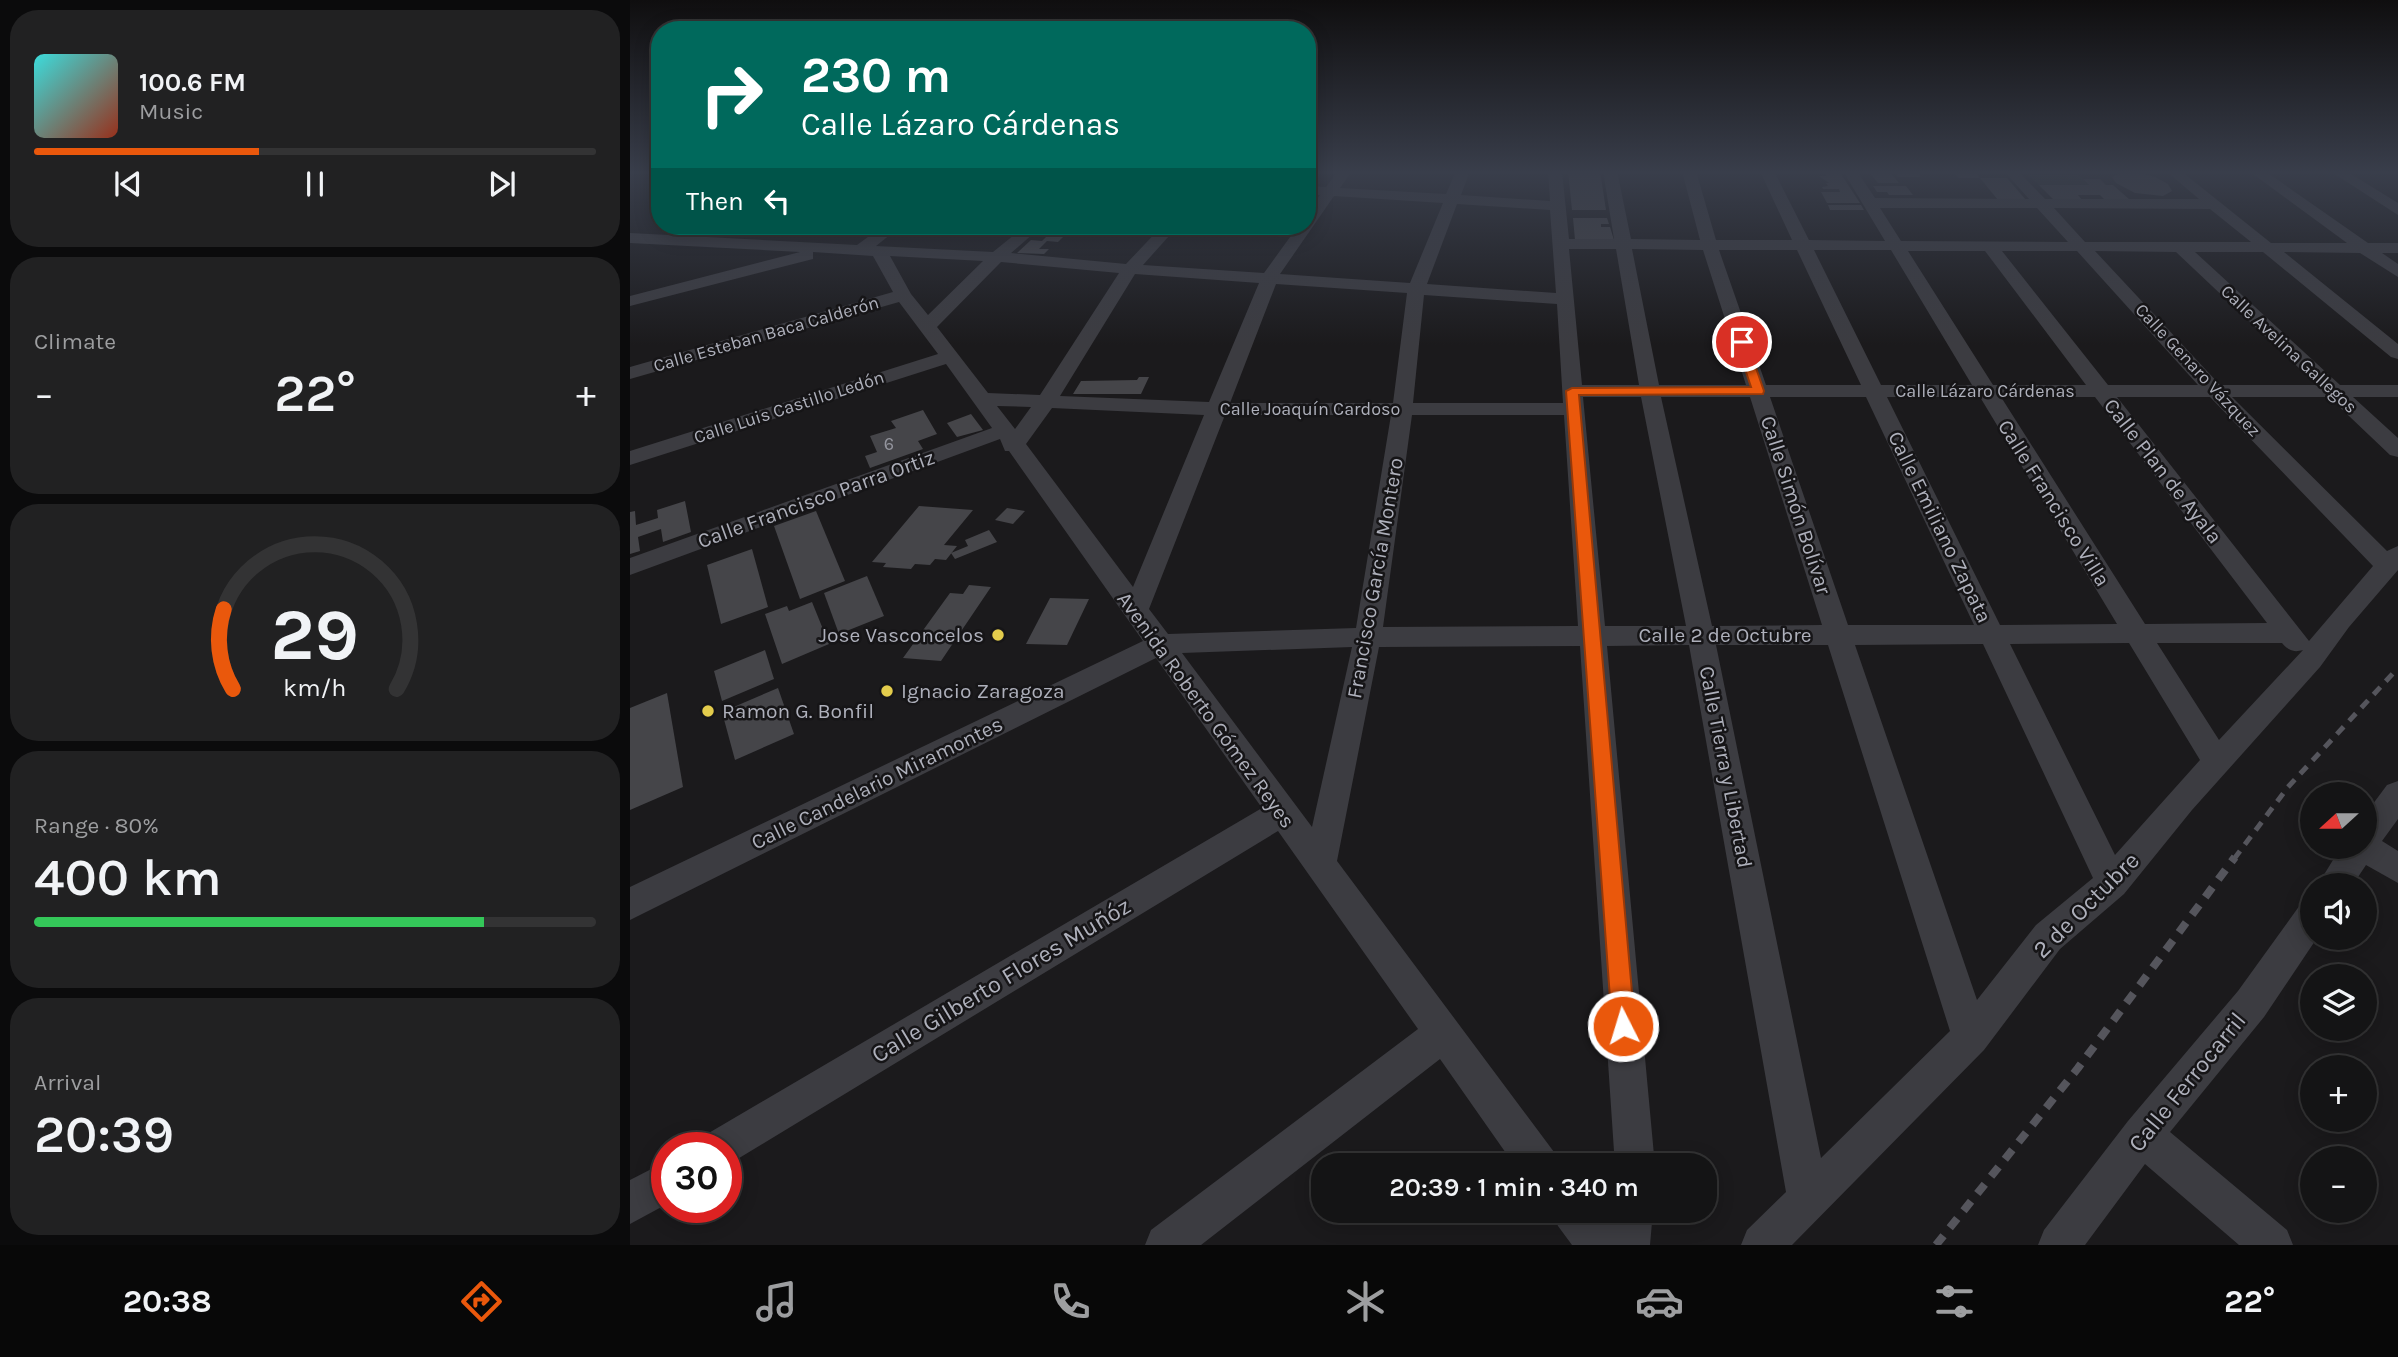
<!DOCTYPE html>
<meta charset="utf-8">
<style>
:root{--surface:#141415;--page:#212122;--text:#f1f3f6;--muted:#9d9ea0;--line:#333334;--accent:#ea580c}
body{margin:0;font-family:Karla,sans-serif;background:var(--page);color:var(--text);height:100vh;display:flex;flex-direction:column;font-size:26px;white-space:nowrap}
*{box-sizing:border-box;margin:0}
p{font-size:23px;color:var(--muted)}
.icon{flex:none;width:38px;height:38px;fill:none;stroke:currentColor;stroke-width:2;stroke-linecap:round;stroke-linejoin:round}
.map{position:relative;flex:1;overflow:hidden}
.panel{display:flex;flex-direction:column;gap:10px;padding:10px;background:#0b0b0c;width:630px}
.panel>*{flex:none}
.banner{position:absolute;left:21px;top:21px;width:665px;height:214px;border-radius:28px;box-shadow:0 4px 18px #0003,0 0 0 2px var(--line);background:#00695c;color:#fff;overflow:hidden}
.needle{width:46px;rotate:249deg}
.controls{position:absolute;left:1670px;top:782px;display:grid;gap:14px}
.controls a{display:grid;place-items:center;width:77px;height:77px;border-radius:50%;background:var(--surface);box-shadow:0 4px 18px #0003,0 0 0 2px var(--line);font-size:35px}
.speed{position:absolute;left:21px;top:1132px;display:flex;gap:14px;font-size:35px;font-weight:700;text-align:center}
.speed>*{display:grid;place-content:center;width:91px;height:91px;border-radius:50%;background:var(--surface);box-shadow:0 4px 18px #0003,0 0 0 2px var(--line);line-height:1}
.speed .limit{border:10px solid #d22;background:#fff;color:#111}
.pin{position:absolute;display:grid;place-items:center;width:60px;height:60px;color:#fff;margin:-30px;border:4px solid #fff;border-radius:50%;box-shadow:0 2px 7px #0007}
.me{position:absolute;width:77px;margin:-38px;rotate:355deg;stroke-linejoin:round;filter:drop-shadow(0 0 5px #0008)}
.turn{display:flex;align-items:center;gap:24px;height:147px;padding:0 35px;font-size:32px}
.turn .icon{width:91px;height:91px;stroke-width:2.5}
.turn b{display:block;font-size:49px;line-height:60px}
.then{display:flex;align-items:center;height:66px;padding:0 35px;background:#0003;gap:14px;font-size:26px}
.big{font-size:52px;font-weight:600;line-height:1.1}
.panel .tile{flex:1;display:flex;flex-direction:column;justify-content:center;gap:10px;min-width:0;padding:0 24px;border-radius:28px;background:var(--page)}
.panel .dial{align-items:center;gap:0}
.dial svg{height:182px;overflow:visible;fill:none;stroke:var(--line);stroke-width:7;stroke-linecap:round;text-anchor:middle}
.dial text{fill:var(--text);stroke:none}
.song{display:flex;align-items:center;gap:21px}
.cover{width:84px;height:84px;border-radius:10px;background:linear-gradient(135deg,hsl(180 70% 55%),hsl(10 70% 35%))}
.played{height:7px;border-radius:4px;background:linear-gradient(90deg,var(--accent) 40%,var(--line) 40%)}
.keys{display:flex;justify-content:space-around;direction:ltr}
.heat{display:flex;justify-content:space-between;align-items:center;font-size:38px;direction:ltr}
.charge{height:10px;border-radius:5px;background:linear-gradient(90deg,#34c759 80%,var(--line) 0)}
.trip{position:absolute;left:681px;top:1153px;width:406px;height:70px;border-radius:28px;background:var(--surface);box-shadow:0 4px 18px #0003,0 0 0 2px var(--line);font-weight:600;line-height:70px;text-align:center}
.menu{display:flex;height:112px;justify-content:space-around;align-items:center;background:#080808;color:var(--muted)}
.menu .icon{width:49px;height:49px}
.menu .on{color:var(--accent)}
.menu b{font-size:32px;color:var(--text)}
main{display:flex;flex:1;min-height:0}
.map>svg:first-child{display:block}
</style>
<main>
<section class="panel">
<div class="tile">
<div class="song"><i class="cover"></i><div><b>100.6 FM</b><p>Music</p></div></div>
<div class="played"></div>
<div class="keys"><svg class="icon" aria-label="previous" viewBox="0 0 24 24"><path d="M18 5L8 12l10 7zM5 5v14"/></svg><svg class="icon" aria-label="pause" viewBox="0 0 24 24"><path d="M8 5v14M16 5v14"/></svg><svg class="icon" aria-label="next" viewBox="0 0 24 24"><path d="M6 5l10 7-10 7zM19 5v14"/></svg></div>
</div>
<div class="tile"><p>Climate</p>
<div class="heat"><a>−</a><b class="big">22°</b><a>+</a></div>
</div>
<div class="tile dial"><svg viewBox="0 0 100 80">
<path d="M14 69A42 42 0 1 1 86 69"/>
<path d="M14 69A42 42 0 0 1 10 34" stroke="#ea580c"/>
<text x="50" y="56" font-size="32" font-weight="700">29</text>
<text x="50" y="72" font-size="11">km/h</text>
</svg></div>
<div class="tile"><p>Range · 80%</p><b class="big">400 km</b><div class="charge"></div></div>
<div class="tile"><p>Arrival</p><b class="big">20:39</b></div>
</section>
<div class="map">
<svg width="1768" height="1245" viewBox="0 0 1768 1245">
<rect width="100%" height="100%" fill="#1b1a1c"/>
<polygon fill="#272e29" points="1394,171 1445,171 1459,185 1409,185"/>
<g fill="#454549">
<polygon points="938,171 970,171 976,210 942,210"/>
<polygon points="1194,171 1209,171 1230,203 1197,203 1191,192 1210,192 1209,189 1193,189 1192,187 1198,186 1196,183 1199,183 1189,176 1197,176"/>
<polygon points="1238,171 1259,171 1269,183 1248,183"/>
<polygon points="1264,171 1286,171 1291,177 1268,177"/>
<polygon points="1323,171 1369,171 1372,173 1346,173 1350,178 1329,178"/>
<polygon points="1492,172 1506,172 1525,177 1538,184 1542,191 1533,196 1505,193 1486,183 1482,177"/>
<polygon points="1350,178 1377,178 1396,200 1368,200"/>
<polygon points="1453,179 1470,179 1476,185 1483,185 1500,200 1475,200 1470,195 1448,195 1452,200 1424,200 1409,185 1459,185"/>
<polygon points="1243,186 1276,186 1283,195 1259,195 1257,192 1247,192"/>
<polygon points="1198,205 1231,205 1234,210 1200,210"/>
<polygon points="943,218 977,218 979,224 971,224 971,227 980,227 984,240 945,240"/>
<polygon points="297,226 313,226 303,234 287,233"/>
<polygon points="363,226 380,226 372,233 355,232"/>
<polygon points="410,232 436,234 428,242 417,241 409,249 419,249 414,254 387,253 401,240 412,241 416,237 406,237"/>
<polygon points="509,377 519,377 511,394 443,394 451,381 507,380"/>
<polygon points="293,410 307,434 288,441 293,449 240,468 235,456 247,452 240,436 266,428 261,421"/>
<polygon points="341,414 353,430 327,437 317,423"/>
<polygon points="55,501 61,532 33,542 31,529 8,537 10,551 0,554 0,512 5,511 6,525 28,518 27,510"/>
<polygon points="289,506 343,510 314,545 327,546 316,560 305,559 300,565 285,564 281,569 253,567 256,563 242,562"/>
<polygon points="377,508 395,511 383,524 365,520"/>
<polygon points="186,511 215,581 170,599 144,526"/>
<polygon points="359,530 367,542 325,559 321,553 338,546 335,540"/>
<polygon points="122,549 138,607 91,624 77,565"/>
<polygon points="237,576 254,616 209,634 194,593"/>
<polygon points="339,585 361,587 311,661 273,658 320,593 333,594"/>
<polygon points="420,598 459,599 437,645 396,644"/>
<polygon points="182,602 199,644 152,664 135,614 157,606 159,611"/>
<polygon points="135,650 144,679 92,701 84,671"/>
<polygon points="148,688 164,734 105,760 92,712"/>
<polygon points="37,693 53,787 0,810 0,708"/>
</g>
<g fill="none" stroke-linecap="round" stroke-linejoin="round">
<g fill="#3c3c41" fill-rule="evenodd">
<path d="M708,171H722L710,188L816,194L826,171H840L831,195L920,201L918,171H932L939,239H984L973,171H987L1001,239L1070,240L1052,171H1066L1086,240H1162L1130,171H1144L1179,240L1255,241L1213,171H1227L1245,198L1399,199L1374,171H1388L1415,199H1569L1536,171H1551L1641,243H1717L1619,171H1635L1738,243H1768V253H1752L1768,264V277L1730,253L1654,252L1768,344V359L1761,357L1633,252H1565L1710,385H1768V397H1723L1768,438V457L1760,455L1699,397H1602L1757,551L1768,546V570L1719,627L1690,667L1562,810L1494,894L1430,949L1354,1050L1162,1245H1111L1117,1230L1156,1192L1059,645L977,646L1025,1166H985L950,646L749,647L707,861L924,1152L930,1166H885L810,1059L571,1245H515L521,1230L788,1029L648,831L96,1166V1148H71L77,1134L632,808L526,658L0,920V887L513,641L379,451H375L370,439L0,575V558L362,428L316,364L0,465V451L308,354L269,302L0,379V367L263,292L243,256L183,252V259L0,306V296L170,252L0,243V233L227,245L253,226H271L246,246L363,252L395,226H412L381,253L496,264L532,226H548L513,265L634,273L668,226H677V213L690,195L677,194V186L696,187ZM704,196L813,203L780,283L650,274ZM827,204L920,210L926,293L797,284ZM1250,208H1407L1438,242L1271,241ZM1424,208L1580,209L1621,242H1455ZM939,249H986L1009,385H952ZM1002,249L1073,250L1116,385H1029ZM1089,250H1167L1231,385H1136ZM1184,250H1261L1342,385H1251ZM1278,251H1355L1456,385H1363ZM1372,251H1447L1568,385H1478ZM1465,251L1546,252L1687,385H1590ZM260,256L353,261L298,315L281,294ZM371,262L489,273L410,395L358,393L307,327ZM505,274L629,283L579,402L430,396ZM646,284L777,293L763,403H600ZM794,295L927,304L933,403H783ZM953,397H1011L1056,626H975ZM1031,397H1120L1192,625L1082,626ZM1140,397H1236L1344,625H1218ZM1257,397H1350L1487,624L1370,625ZM1371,397H1465L1637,623L1515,624ZM1487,397H1580L1743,566L1679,641ZM367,406L401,407L385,429ZM422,408L574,415L503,587L396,444ZM595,415H761L726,628L538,634L519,609ZM782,415H934L948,626L753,627ZM1499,643L1570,760L1485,855L1380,644ZM1527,643H1652C1658,650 1663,653 1673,650L1589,740ZM1353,644L1463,878L1406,925L1347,1000L1225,645ZM1086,645H1198L1320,1031L1191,1158ZM722,647L682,827L552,653Z"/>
<polygon points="1700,171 1716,171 1768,203 1768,215"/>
<polygon points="1768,781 1768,819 1752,841 1768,851 1768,883 1736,865 1722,886 1687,886 1711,847 1734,847 1734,816 1757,785"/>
<polygon points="1682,900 1682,938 1687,938 1634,1017 1540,1132 1657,1230 1663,1245 1609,1245 1515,1164 1455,1245 1408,1245 1414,1230 1498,1121 1608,991 1670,905"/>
<polygon points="37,1161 37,1204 0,1224 0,1180"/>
<polygon points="922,1211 969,1211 980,1225 981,1211 1023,1211 1020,1245 942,1245 928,1226"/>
</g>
<polyline stroke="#55555c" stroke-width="5" stroke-dasharray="10 8" stroke-linecap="butt" points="1604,859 1658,787 1768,668"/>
<polyline stroke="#55555c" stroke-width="8" stroke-dasharray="12 10" stroke-linecap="butt" points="1306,1245 1448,1068 1605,857"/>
</g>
<linearGradient id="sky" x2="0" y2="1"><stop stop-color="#0f0e0f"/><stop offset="0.5" stop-color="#393e4b"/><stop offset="1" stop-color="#393e4b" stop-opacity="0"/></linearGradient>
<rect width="1768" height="345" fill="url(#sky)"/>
<polygon fill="#ea580c" stroke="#983908" stroke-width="2" points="1108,339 1117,342 1134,391 1133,394 949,395 1005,1026 1001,1034 993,1037 985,1034 982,1026 936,391 942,388 1121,387 1106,342"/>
<g fill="#e3cc4c" stroke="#161517" stroke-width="2.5">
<circle cx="368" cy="635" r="7"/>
<circle cx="257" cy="691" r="7"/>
<circle cx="78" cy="711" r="7"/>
</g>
<g text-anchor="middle" stroke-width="5" stroke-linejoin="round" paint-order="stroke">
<g font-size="18" fill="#aeb0bb" stroke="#161517">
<text transform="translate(136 334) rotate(-16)" y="6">Calle Esteban Baca Calderón</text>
<text transform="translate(1659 349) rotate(43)" y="6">Calle Avelina Gallegos</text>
<text transform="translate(1568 370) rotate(47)" y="6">Calle Genaro Vázquez</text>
<text x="1355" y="397">Calle Lázaro Cárdenas</text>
<text transform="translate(159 407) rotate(-18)" y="6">Calle Luis Castillo Ledón</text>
<text x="680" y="415">Calle Joaquín Cardoso</text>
</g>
<g font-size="18" fill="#94959e">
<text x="259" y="450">6</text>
</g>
<g font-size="21" fill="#aeb0bb" stroke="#161517">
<text transform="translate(1533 471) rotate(52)" y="7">Calle Plan de Ayala</text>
<text transform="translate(186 499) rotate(-20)" y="7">Calle Francisco Parra Ortiz</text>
<text transform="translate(1424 503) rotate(58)" y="7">Calle Francisco Villa</text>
<text transform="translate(1166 505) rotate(72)" y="7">Calle Simón Bolívar</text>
<text transform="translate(1310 527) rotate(64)" y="7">Calle Emiliano Zapata</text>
<text transform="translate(745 578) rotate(-80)" y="7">Francisco García Montero</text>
<text x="1095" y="642">Calle 2 de Octubre</text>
<text transform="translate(576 710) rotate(54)" y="7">Avenida Roberto Gómez Reyes</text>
<text transform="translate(1096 767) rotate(79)" y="7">Calle Tierra y Libertad</text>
<text transform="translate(247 783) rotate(-26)" y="7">Calle Candelario Miramontes</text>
</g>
<g font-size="21" fill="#aeb0bb" stroke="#161517" text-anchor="start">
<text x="354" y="642" text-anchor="end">Jose Vasconcelos</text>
<text x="271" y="698">Ignacio Zaragoza</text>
<text x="92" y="718">Ramon G. Bonfil</text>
</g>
<g font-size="24" fill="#aeb0bb" stroke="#161517">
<text transform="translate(1456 905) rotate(-45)" y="8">2 de Octubre</text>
<text transform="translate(371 980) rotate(-31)" y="8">Calle Gilberto Flores Muñóz</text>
<text transform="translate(1557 1082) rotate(-51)" y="8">Calle Ferrocarril</text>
</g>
</g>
</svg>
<div class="controls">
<a><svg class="needle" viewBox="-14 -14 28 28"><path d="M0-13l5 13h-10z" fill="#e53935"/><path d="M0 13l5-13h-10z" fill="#9d9ea0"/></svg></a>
<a><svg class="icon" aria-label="sound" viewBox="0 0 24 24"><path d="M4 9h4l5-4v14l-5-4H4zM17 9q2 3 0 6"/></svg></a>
<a><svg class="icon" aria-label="layers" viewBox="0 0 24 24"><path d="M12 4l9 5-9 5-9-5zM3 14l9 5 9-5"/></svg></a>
<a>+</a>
<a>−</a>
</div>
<div class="speed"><div class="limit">30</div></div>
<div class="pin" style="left:1112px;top:342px;background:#d93025"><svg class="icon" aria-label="arrive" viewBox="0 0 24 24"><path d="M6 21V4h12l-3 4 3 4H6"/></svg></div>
<svg class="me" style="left:993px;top:1026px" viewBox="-20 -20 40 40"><circle r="17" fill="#ea580c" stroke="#fff" stroke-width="3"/><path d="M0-11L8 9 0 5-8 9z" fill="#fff"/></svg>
<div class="trip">20:39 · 1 min · 340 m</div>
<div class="banner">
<div class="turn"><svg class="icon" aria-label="right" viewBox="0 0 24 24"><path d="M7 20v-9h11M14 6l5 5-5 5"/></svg><div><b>230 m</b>Calle Lázaro Cárdenas</div></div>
<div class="then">Then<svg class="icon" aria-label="left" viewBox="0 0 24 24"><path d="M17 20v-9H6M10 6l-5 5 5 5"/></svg></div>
</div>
</div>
</main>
<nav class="menu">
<b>20:38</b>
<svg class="icon on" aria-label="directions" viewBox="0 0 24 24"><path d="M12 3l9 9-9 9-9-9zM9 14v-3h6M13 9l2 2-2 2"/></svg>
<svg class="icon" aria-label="music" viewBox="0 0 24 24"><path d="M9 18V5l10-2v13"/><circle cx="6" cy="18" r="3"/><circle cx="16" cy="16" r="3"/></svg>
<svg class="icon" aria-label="phone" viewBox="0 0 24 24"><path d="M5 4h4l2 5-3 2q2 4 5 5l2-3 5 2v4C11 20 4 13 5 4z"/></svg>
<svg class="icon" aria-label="climate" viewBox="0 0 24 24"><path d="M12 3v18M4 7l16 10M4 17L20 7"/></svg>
<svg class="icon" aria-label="car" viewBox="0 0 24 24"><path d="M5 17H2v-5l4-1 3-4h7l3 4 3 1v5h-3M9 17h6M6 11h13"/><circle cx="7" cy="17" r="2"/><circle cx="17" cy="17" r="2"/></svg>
<svg class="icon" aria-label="filters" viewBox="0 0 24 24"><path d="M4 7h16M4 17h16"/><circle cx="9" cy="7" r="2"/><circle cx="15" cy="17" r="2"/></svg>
<b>22°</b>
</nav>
